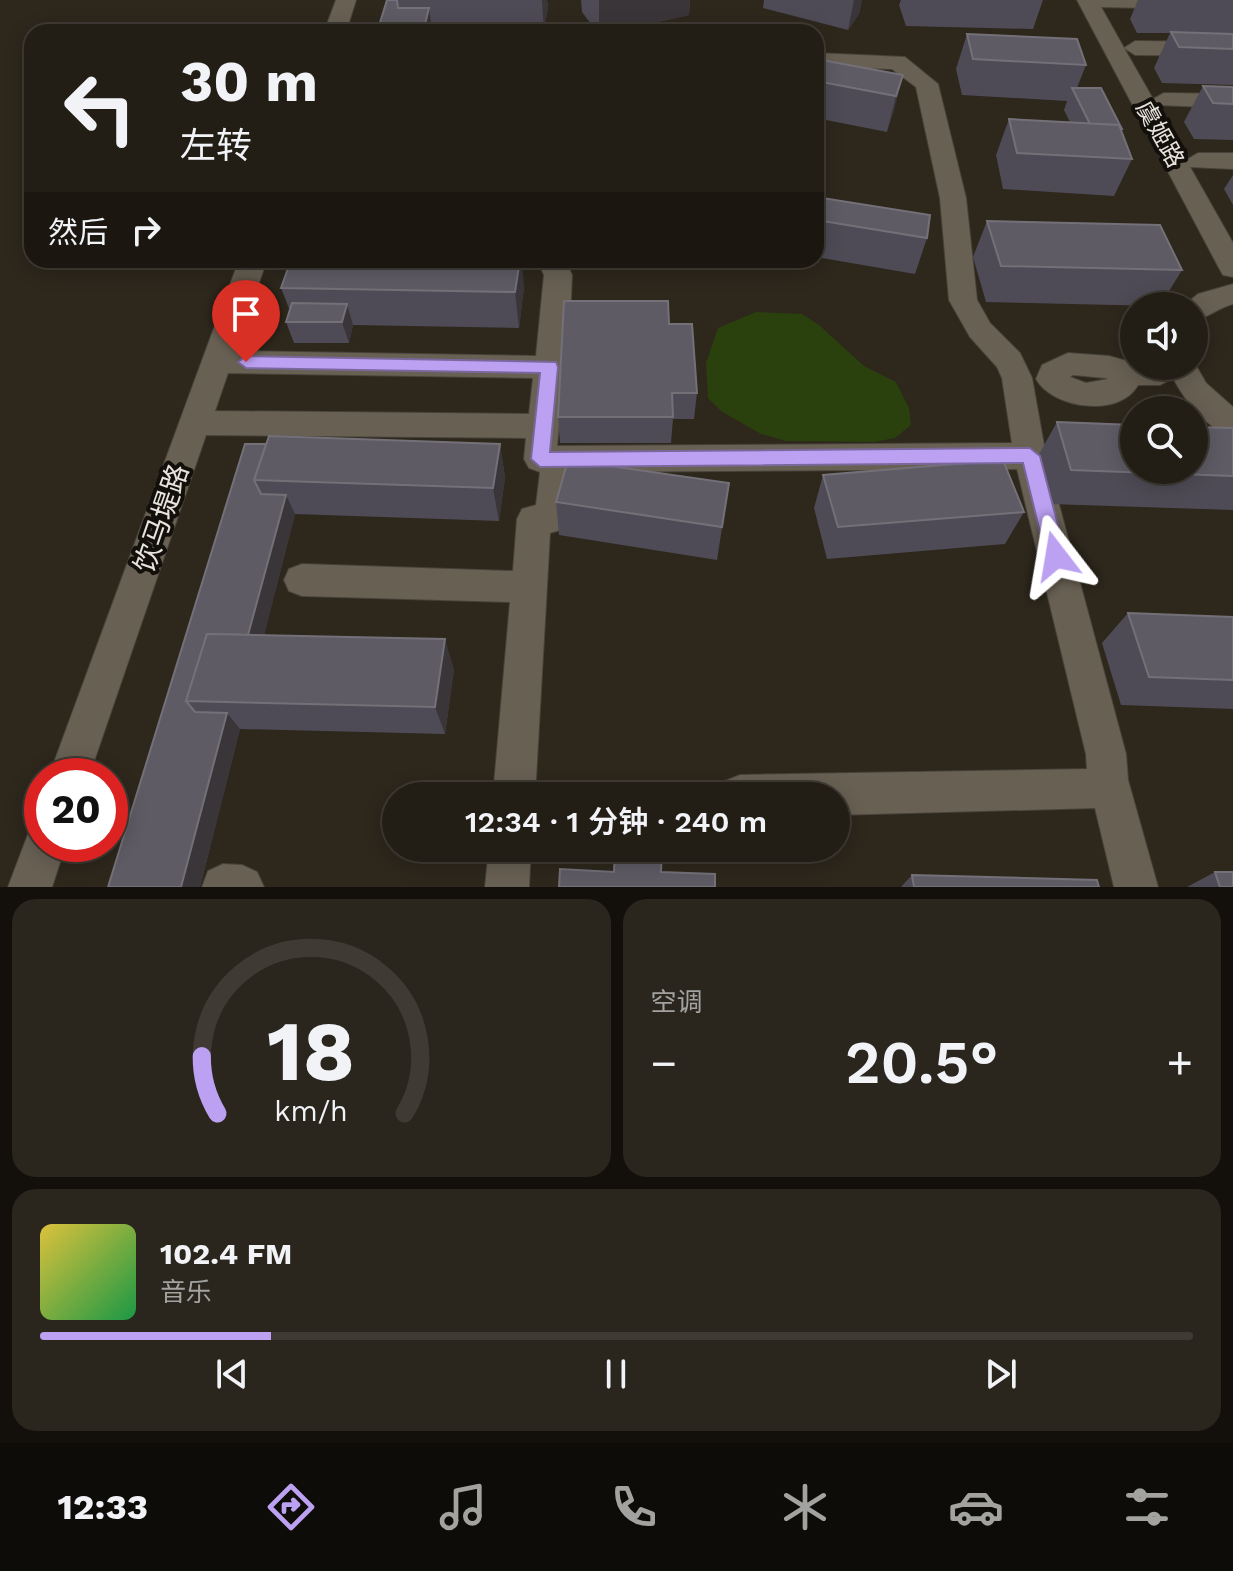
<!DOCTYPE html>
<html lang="zh">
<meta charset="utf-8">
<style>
:root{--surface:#221d15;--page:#2a261e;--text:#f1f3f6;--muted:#a2a2a0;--line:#3f3b34;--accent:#bca0f2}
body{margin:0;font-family:"Work Sans","Noto Sans SC",sans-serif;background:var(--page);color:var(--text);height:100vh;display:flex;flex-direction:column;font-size:30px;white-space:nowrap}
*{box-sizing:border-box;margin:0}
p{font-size:26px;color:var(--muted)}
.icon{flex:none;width:44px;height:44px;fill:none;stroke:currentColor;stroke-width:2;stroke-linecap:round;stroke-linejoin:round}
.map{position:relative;height:887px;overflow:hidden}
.drawer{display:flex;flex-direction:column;gap:12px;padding:12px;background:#13100c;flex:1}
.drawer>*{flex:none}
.top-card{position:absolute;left:24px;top:24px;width:800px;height:244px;border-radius:24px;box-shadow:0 4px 20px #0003,0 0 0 2px var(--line);background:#221d15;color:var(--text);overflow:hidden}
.controls{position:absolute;left:1120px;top:292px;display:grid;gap:16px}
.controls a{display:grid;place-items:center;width:88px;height:88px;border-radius:50%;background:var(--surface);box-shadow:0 4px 20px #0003,0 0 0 2px var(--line);font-size:40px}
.speed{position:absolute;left:24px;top:758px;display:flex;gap:16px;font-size:40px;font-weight:700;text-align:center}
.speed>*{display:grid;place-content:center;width:104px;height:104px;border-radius:50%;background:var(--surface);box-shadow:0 4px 20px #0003,0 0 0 2px var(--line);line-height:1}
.speed .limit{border:12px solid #d22;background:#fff;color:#111}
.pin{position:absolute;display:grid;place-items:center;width:68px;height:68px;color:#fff;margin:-82px -34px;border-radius:50% 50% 50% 0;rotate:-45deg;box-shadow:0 0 8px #0007}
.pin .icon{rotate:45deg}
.me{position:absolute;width:88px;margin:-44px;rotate:346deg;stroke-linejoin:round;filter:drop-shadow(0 0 6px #0008)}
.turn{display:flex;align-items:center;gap:28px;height:168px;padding:0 24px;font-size:36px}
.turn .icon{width:104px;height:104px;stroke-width:2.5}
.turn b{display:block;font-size:56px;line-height:68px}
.then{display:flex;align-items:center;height:76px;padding:0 24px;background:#0003;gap:16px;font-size:30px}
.big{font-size:60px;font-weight:600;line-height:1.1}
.drawer .card{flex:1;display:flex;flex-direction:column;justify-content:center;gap:12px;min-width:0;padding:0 28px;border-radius:24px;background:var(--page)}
.drawer .dial{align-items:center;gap:0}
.dial svg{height:208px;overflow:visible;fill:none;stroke:var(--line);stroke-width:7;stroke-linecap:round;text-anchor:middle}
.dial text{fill:var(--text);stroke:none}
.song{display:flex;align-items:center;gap:24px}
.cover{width:96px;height:96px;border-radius:12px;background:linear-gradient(135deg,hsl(50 70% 55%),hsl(140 70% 35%))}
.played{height:8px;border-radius:4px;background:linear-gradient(90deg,var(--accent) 20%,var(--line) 20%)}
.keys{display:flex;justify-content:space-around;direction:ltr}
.heat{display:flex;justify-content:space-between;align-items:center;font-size:44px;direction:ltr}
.drawer .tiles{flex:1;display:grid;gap:12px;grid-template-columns:1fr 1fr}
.card:last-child{grid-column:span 2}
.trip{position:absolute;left:382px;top:782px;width:468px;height:80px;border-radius:40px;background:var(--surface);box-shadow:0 4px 20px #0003,0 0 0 2px var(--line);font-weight:600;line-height:80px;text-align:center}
.menu{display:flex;height:128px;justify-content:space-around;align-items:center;background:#0e0c08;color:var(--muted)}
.menu .icon{width:56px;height:56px}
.menu .active{color:var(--accent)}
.menu b{font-size:36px;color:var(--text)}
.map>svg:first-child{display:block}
</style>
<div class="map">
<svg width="1233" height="887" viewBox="0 0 1233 887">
<rect width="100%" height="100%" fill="#2d271c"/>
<polygon fill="#2a410d" points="756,312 802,314 819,325 864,366 896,382 909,408 911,425 895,438 874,442 786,441 761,434 721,411 708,398 706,363 718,328"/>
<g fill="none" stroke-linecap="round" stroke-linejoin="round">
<g stroke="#48433a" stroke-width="2">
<g id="minor">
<polygon points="336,0 356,0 346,32 324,32"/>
<polygon points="1077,0 1233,0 1233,10 1101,7 1124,48 1135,41 1233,42 1233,56 1135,55 1124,48 1153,99 1164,93 1233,94 1233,108 1156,105 1186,160 1198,153 1233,153 1233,169 1190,167 1233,243 1233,277 1223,275 1219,268"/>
<path d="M816,53L905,57L938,84L966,198L977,300L990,323L1020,353L1032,378L1046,456L1126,754L1128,780L1158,887H1114L1095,808L836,815V796H719L725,781L740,775L1087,769L1086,754L1017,469L572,472L569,519L564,529L550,533L535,796H493L510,602L302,596L289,591L284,580L289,569L302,564L513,571L517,519L522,509L536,505L540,472L529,468L524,459L526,438L206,435L89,776H49L239,260H267L235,351L536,356L544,275L537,260H565L572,275L571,298L557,446L1012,443L1002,378L997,367L970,337L949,300L940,198L916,87L892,69L816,67ZM228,373L533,378L529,414L215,411Z"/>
<path d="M1233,284V304C1219,308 1208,317 1194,321V306H1183L1198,294Z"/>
<path d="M1068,353L1109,356L1134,363V366H1194V362L1206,383L1233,407V437C1207,429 1185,401 1173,378L1160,385H1138C1120,418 1053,409 1036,379L1042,365ZM1073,375L1105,378L1108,379L1086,383L1070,377Z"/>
<polygon points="42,824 42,844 66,844 52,887 8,887 30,829"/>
<polygon points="489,848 531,848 529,887 485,887"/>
<polygon points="223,864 242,865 257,872 264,887 202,887 208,871"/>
</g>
</g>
<use href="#minor" fill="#686053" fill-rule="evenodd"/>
</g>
<g fill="#4e4b56">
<polygon points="387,0 547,0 548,7 544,31 432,29 431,32 377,32"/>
<polygon points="581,0 690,0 689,15 613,32 597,32 582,12"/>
<polygon points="764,0 862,0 859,14 848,30 763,8"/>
<polygon points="901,0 1043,0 1033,29 906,26 899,5"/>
<polygon points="1138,0 1233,0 1233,85 1162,83 1154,68 1170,33 1137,33 1130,19"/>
<polygon points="967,34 1086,65 1077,88 1122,129 1121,131 1132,159 1114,196 1003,189 996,155 1009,119 1070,122 1064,110 1067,101 962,95 956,69"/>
<polygon points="816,59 903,75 887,132 816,118"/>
<polygon points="1203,86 1233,87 1233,140 1194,139 1184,122"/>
<polygon points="1233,175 1233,205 1224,189"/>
<polygon points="816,197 927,238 915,274 816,257"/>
<polygon points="987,221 1182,270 1160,306 986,302 973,257"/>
<polygon points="568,260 701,260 569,270"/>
<polygon points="524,287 519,328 353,325 349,343 294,343 286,322 290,311 281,288"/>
<polygon points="669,324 697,393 694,419 673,419 671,443 560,443 558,417"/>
<polygon points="1057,422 1233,428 1233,510 1050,504 1038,456"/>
<polygon points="245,444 500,444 505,478 499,521 295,514 264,635 454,669 445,734 240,729 200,887 108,887"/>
<polygon points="823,475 1024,512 1005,544 827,559 814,508"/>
<polygon points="729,483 717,560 559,535 556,502"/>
<polygon points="1128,613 1233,617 1233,709 1121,705 1102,643"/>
<polygon points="1215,872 1233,887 1187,887"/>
<polygon points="912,875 1099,887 901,887"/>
</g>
<g fill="#3a3539">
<polygon points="542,0 547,0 548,7 544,31"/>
<polygon points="599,0 690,0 689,15 613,32 599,32"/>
<polygon points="854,0 862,0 859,14 848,30"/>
<polygon points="429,8 432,29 431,32 423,32"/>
<polygon points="903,75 894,111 887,132 896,96"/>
<polygon points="520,260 522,260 524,287 519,328 515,292"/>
<polygon points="347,304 353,325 349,343 342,322"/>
<polygon points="500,444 505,478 499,521 493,488"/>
<polygon points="286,495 295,514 257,664 245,647"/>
<polygon points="445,639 454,669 445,734 435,707"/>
<polygon points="227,713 240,729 200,887 181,887"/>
</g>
<g fill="#5e5b65" stroke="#747078" stroke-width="2">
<polygon points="387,0 397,0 398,8 429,8 423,32 377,32"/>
<polygon points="1171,32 1233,34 1233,49 1179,47"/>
<polygon points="967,34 1077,39 1086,65 973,59"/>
<polygon points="816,59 903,75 896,96 816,81"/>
<polygon points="1203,86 1233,87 1233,104 1213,103"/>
<polygon points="1072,88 1101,88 1122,129 1121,129 1119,125 1090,124"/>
<polygon points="1009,119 1119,125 1132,159 1017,153"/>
<polygon points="816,197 930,215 927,238 816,220"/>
<polygon points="987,221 1160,225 1182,270 1001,266"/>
<polygon points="291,260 520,260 515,292 281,288"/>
<polygon points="564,301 668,301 669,324 692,324 697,393 672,393 673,417 558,417"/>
<polygon points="292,303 347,304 342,322 286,322"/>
<polygon points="1057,422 1134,425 1134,470 1194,470 1194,427 1233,428 1233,476 1071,470"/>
<polygon points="269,436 500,444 493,488 254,480"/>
<polygon points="245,444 266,444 254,480 261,494 286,495 248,635 207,634 186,701 195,712 227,713 181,887 108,887"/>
<polygon points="568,460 729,483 722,527 556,502"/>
<polygon points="1003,460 1024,512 838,527 823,475"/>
<polygon points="1128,613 1233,617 1233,680 1149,677"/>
<polygon points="207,634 445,639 435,707 186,701"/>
<polygon points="615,848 662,848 661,872 715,874 715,887 559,887 560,869 614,872"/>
<polygon points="1215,872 1233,872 1233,887 1220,887"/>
<polygon points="912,875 1097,880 1099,887 914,887"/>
</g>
<polygon fill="#bca0f2" stroke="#7a689d" stroke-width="2" points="246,356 556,362 558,367 550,452 1030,448 1040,456 1066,556 1063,562 1056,565 1049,562 1046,556 1023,463 540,467 531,459 540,373 246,368 238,362"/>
<g text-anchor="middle" stroke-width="8" stroke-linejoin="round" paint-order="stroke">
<g font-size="24" fill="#e8e4dd" stroke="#13100b">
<text transform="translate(1160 134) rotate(61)" y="8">虞姬路</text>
</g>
<g font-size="28" fill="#e8e4dd" stroke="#13100b">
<text transform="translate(161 518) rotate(-71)" y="10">饮马堤路</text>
</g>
</g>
</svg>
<div class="controls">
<a><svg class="icon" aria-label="sound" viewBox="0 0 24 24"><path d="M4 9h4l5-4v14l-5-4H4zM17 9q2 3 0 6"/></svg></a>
<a><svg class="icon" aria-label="search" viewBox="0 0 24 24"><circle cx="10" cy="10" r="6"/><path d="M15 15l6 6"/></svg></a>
</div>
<div class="speed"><div class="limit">20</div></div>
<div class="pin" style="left:246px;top:362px;background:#d93025"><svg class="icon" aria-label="arrive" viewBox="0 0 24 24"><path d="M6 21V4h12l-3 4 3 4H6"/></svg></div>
<svg class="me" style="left:1056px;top:556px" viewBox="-20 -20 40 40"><path d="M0-17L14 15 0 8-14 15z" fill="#bca0f2" stroke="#fff" stroke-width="4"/></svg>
<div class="trip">12:34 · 1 分钟 · 240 m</div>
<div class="top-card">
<div class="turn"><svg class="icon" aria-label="left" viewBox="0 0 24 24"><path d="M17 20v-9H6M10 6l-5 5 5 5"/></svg><div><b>30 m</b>左转</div></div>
<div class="then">然后<svg class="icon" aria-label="right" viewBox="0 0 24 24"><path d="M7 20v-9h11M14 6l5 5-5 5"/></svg></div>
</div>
</div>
<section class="drawer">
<div class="tiles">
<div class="card dial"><svg viewBox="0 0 100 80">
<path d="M14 69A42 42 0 1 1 86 69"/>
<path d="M14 69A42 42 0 0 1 8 47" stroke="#bca0f2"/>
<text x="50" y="56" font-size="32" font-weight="700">18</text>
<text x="50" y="72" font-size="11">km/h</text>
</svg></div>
<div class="card"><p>空调</p>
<div class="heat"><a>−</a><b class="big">20.5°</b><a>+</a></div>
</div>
<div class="card">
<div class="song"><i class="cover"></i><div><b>102.4 FM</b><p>音乐</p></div></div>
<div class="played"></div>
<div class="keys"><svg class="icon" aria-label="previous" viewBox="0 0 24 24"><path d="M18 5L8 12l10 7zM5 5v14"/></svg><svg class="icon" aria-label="pause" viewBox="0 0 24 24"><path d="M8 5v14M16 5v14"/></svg><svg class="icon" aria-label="next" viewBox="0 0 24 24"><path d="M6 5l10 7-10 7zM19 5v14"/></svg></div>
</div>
</div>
</section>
<nav class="menu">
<b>12:33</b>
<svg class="icon active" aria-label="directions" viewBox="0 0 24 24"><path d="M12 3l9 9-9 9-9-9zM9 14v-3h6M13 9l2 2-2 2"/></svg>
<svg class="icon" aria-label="music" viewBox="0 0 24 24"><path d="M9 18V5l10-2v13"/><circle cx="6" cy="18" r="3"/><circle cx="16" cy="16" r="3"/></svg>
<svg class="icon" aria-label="phone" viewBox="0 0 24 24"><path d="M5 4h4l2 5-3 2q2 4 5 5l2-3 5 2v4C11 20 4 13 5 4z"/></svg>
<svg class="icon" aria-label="climate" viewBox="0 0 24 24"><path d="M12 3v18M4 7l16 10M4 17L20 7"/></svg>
<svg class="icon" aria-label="car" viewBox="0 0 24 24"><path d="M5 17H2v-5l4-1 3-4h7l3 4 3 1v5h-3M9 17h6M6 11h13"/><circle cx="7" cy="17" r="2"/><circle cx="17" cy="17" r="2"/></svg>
<svg class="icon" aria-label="filters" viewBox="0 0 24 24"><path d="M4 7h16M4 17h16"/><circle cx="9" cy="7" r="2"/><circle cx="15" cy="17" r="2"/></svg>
</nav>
